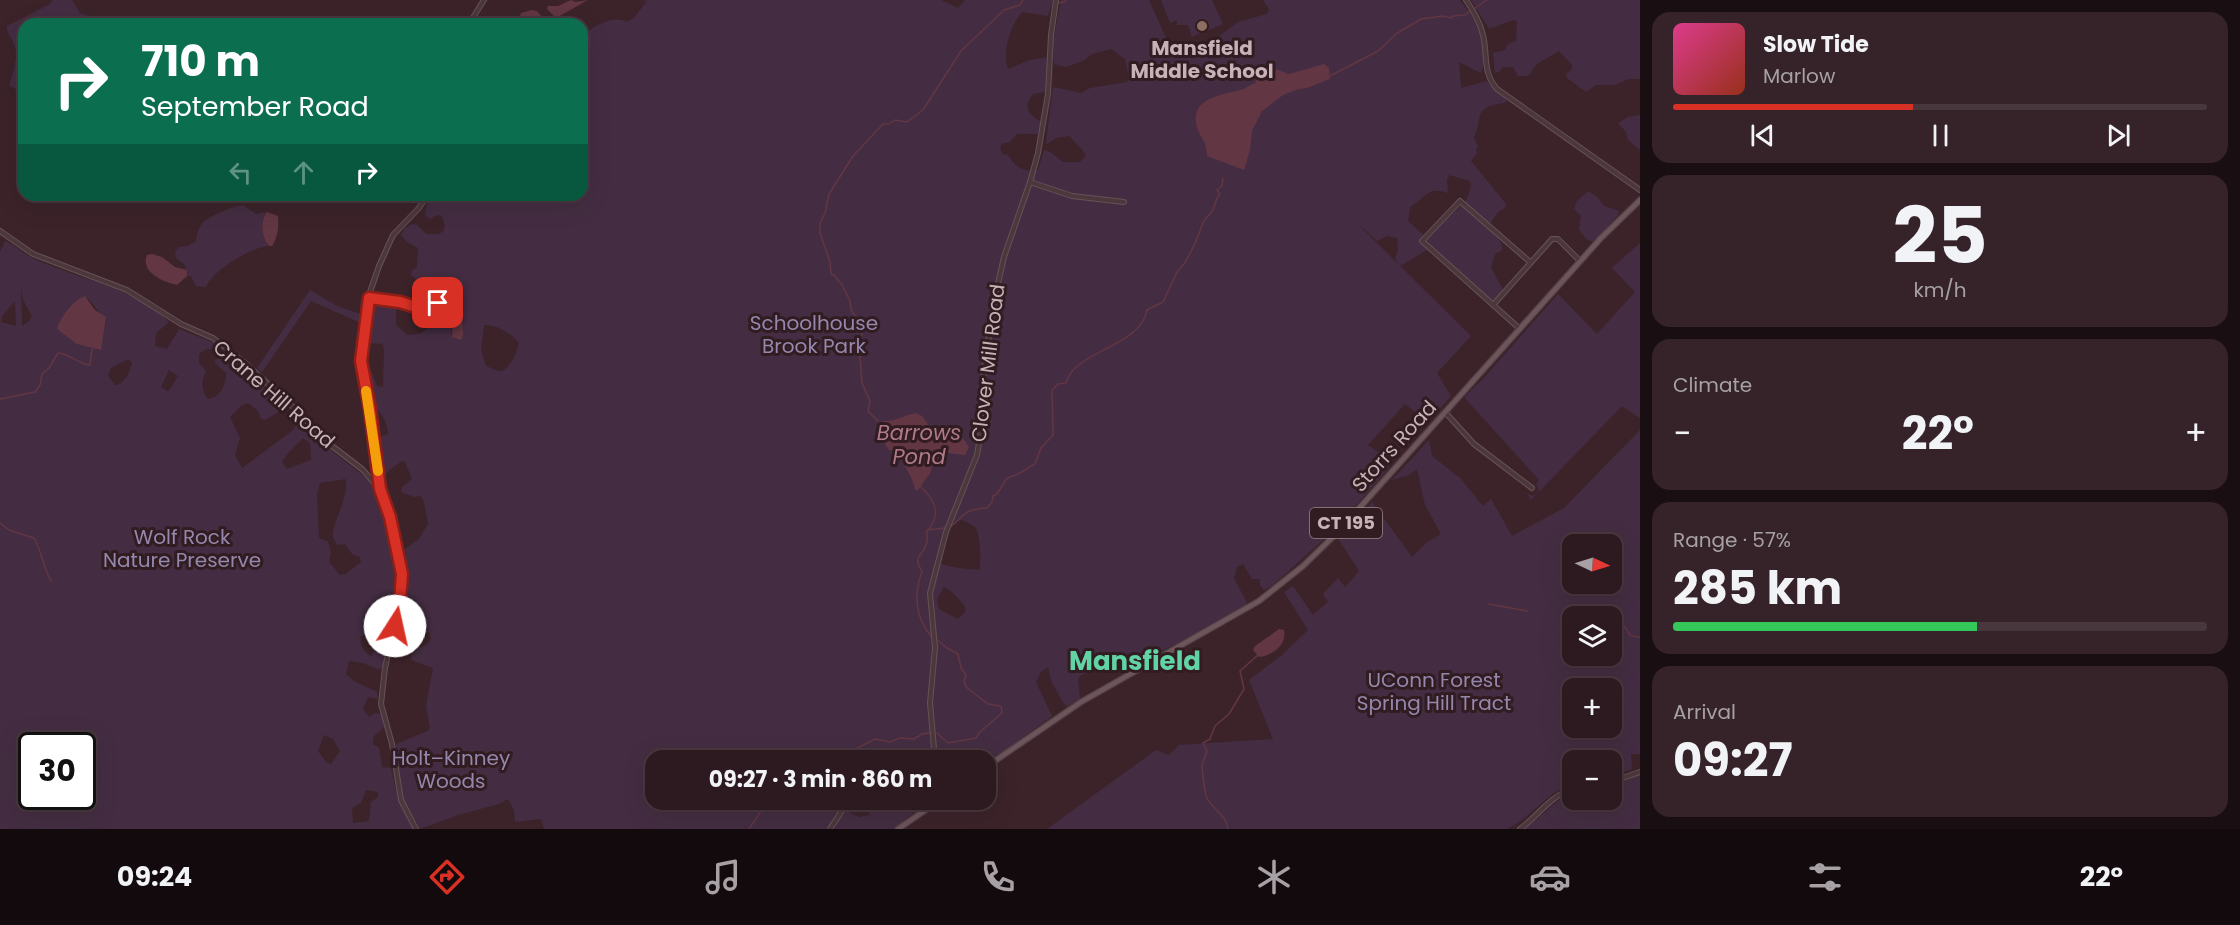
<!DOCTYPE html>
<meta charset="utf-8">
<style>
:root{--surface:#2d1a20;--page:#352329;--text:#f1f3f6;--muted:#a7a1a5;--line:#48383e;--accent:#d93025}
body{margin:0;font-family:Poppins,sans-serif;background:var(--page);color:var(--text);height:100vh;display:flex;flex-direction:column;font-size:22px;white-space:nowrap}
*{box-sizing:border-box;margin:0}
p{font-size:20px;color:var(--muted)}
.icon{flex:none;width:33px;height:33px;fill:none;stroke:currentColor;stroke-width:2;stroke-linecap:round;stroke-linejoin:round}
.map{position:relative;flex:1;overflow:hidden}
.side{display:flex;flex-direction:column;gap:12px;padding:12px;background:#190e12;width:600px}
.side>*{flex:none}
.top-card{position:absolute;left:18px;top:18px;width:570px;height:183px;border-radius:18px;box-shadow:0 6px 24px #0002,0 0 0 2px var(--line);background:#0b6e4f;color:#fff;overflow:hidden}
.needle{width:39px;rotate:94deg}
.controls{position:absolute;left:1562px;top:534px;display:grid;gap:12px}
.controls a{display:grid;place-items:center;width:60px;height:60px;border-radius:12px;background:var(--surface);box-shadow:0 6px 24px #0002,0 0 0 2px var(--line);font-size:30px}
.speed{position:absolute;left:18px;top:732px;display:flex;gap:12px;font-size:30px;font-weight:700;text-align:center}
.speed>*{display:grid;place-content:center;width:78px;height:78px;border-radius:50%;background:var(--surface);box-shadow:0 6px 24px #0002,0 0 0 2px var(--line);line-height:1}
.speed .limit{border:3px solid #111;border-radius:9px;background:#fff;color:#111}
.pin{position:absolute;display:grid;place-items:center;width:51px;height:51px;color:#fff;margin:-26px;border-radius:12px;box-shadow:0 3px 9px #0006}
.me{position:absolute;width:66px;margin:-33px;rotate:10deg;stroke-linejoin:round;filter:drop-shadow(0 0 4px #0008)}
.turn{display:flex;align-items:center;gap:21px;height:126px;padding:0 24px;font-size:27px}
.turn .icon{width:78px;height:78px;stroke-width:2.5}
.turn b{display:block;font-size:42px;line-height:51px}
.lanes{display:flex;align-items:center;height:57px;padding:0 24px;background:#0003;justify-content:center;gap:30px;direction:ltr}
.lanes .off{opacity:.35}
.big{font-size:45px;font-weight:700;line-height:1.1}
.side .widget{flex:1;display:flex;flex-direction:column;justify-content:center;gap:9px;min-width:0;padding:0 21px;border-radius:18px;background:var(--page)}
.side .dial{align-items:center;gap:0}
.dial b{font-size:78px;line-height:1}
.song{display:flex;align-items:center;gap:18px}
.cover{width:72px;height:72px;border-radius:9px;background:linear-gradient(135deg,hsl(330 70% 55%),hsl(10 70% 35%))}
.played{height:6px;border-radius:3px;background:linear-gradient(90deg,var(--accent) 45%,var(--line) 45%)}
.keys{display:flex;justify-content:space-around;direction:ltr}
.heat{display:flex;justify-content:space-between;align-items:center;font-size:33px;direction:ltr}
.charge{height:9px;border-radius:4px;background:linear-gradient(90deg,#34c759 57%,var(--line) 0)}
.trip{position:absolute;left:645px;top:750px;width:351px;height:60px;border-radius:18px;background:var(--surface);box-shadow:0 6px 24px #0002,0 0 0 2px var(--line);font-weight:700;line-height:60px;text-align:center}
.tab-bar{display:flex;height:96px;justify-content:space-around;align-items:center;background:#120a0d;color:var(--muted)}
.tab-bar .icon{width:42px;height:42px}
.tab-bar .current{color:var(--accent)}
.tab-bar b{font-size:27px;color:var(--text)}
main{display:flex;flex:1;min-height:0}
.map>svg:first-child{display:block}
</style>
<main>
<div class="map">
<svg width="1640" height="829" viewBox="0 0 1640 829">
<rect width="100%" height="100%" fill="#3c232a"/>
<g fill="#442d42" fill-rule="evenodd">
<path d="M53,0H72L80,13L87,15L88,24H63L50,18V24H24V86L20,92L9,85C13,73 19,56 14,44C11,37 7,35 7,26L48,5Z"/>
<path d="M641,0H941L958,8L965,0H1053L1048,16L1022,12C1010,26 1002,52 1008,69L1030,60L1048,57L1046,92L1033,94C1022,109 1029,113 1041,122L1038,134H1017L1010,142L1003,143L1000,146L1002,154L1008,155C1017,168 1022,173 1038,170L1044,150L1050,152L1063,162H1080L1086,156C1082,146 1074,144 1070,136L1056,138L1047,144L1046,142L1053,87L1081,93L1090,88L1127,82L1129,79L1125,59L1111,49L1092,54L1083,61L1066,67L1054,64L1053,43L1061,0H1149L1167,40L1173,46L1185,49L1206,46L1238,22L1267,14L1269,9L1263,0H1460C1463,5 1466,8 1469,12C1480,27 1488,56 1481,73L1459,62L1461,88L1487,81L1492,88L1507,100L1505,103C1472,107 1484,116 1474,137L1478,147L1476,149L1477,153L1471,161L1506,204L1505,208L1498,212L1489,225C1491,236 1504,239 1502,250L1495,254L1491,267L1503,290L1494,300H1488L1471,282L1429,249L1400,266L1471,336L1437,373L1451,396L1428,422L1405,404L1368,445C1377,452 1387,455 1391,464L1384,474L1333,531L1273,585L1264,590L1260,585V579H1252L1243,564L1237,567L1234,578L1247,603L1244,607L1144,661L1133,652L1115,659L1103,657L1097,664L1093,671L1081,675L1078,679L1080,699L1067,706L1064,704L1052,683L1048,667L1041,672L1036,682L1052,716L1000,754L981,760H656V800H845L827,829H544L541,819L515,822L514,810L508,799L499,804L458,815L420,829L402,796L396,744L428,731L430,728L426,706L433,668L411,660C412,650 421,647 429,643L431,638L427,628L398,634L407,582L405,549L419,539L428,524L424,502L421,496L414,497L401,492L402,487L412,479L405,462L402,461L389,470L385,476L381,475L375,438L388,434C388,424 382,411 372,406L364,371L366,368L371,371L377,386L383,387L384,352L383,344L370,343L365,339L370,309L374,304L396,309V325L407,335L419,334L426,330C429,316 434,299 429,285L419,282L411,275L412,271L417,267L418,248L407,242L401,235L405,228L413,224L417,225L426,234H438L443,232L445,226L442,216L437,215L430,219L425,215L426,207L433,195H460L463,202L469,203L473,201L472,195H582V35C594,27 612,14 627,22L634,18L647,1ZM1449,175L1470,181L1471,187L1466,201L1427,238L1408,221L1410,207C1427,196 1428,186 1448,193L1447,180ZM1352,218L1377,241L1387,236L1397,238L1398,250L1395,258L1397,263ZM453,311L463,335H451ZM484,325C496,324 512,333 519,343C517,351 511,370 500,371C496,371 490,367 486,366L481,350ZM962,520C966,522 972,524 975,527C980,532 982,564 979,570C965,568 948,569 937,561L947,524ZM944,587C952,590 959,600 965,606V612L958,619L939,609L937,599Z"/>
<polygon points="1161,0 1212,0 1223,24 1192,37 1188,25 1177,25 1177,20 1170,23"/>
<polygon points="1471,0 1640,0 1640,79 1628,79 1615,85 1596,85 1586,92 1567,78 1566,74 1572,69 1572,65 1559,51 1537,64 1528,76 1518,76 1513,67 1503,67 1499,72 1495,73 1493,53 1505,50 1508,44 1516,41 1517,21 1513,20 1489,29"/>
<polygon points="1640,115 1640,150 1628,140 1626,132 1618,123 1628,117"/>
<path d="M1588,191L1597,197L1604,206L1619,211L1618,215L1595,241C1588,243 1583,235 1579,229L1581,216L1574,209L1577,201Z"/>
<path d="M243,205L256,214L267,212C259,221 262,237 269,246C251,247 213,270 206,287L196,286L191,276H187L188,272L184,264L176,258L175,252L179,247L188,246L196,241C197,234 198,228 203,223C208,216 234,206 243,205Z"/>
<path d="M5,241C15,245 22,253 32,258C77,279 132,286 169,322L156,333L155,346L167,349L179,329L215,343L213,349H206L199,354V363L206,371C201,380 201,391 208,399C221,397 226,385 226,373L214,362L224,351L240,366L252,372L283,401L284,405L277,413L265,420L261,419L258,411L248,403L242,405L230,417L240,438L235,455L242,468L292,431L301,418L333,452L370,481L382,502L388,518L400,571L396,612L382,668L378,669L363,663L349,661L346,674L354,681L377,692L378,699L368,697L363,709L369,717L375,713L381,714L384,727L374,736L373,744L379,748L382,767L391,768L398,799L413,829H0V252ZM21,287L23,300L32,316L29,321L22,326ZM88,298L106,321L98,350L59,324ZM15,301L16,326L1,322L2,316ZM128,359L132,363C130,372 124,385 115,385L108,376L111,368ZM169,370L178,376L171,388L167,391L161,387ZM303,438L310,443L311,460L287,469L282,462L287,454ZM346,479C349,499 333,518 333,537L337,545L345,544L352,554L360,557L361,562L346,574L340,575L329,562L331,552L328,542L319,538L317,494L320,483ZM373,603L384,608L385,624L382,626L375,622L371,610ZM369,635L377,638L372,656C365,654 358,643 361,636ZM324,735L333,739L340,751L331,764L327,763L318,751ZM32,746H82V796H32ZM366,790L378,792V797L371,802L369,821L353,823L352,808L361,803Z"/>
<polygon points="1640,243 1640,418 1622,406 1531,500 1527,493 1532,496 1537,494 1539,489 1536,485 1539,480 1464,397 1483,379 1558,294 1597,334 1635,292 1612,268"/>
<polygon points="310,290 337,306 363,315 361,323 311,301 262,372 257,368"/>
<path d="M1640,430V754H1631L1632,769L1611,777V760H1572V783C1547,793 1531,817 1507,829H1047L1156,750L1169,755L1179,745L1273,739L1249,680L1282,655L1308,630L1284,592L1293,586L1313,615L1328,602L1323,594L1338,578L1345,587L1359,571L1339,540L1372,502L1412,557L1426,543L1441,534L1425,505L1417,469L1409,475L1392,480L1429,440L1432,456L1460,478L1483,506L1491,499L1512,536L1564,508ZM1572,544H1611V584H1572ZM1572,616H1611V656H1572ZM1572,688H1611V728H1572Z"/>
<path d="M1640,775V829H1525C1541,817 1554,801 1572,792V800H1611V786Z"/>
<path d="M868,800H881L882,808L894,811C904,802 908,799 922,800L924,804L893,829H835L838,820L846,811L859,817L869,815L872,805Z"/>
</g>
<g fill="#623643">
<polygon points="571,0 576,2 588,0 556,18 547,9 548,6 558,6"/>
<polygon points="532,10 537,11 546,21 522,24 519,20 521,13"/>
<path d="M1324,64L1329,68L1330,79L1307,88L1299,89L1283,95L1262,111L1252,131L1250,150L1244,170L1207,156C1206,137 1201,141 1197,127C1189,98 1222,95 1240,90C1246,89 1250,84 1256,83L1255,76L1261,69L1279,70L1289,74Z"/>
<path d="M267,212L278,216C279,227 278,236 272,246H269C261,237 260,220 267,212Z"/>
<path d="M152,254L162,257L175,267L187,270V276L177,285C163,282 140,272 147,255Z"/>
<path d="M85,296L95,310L106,317L101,350L77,344L57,329C60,318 73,300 85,296Z"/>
<polygon points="456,308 462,312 463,335 461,340 452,337 453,311"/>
<path d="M916,413L922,416L930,427L943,426L949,433L961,435L969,447L965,455L947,453L933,462L930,474C924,479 922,488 916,491L911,477L897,452L889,450L883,441L878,425L883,421C896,422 903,415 916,413Z"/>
<path d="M1279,629L1284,630C1287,645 1273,655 1259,657L1253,650L1255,646Z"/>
</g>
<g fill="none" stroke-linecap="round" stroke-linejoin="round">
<g stroke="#623643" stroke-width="1.5">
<polyline points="1058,3 1064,2 1066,0"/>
<polyline points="1475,8 1487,0"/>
<polyline points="1330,76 1378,51 1396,34 1421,19 1443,16 1451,18 1453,16 1465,15 1470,11"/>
<path d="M0,399L35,392L40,385L42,374L49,368L58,353C70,354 77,363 90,365L92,349"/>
<polyline points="881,424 868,411 870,401 862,383 860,357 853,350 860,343 863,328 851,310 850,301 842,285 835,276 831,274 830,262 820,233 820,223 825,213 829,194 853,156 883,124 889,124 895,120 907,122 923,110 961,51 1004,10 1020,5 1023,0"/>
<path d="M921,487C934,499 942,513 929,529"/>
<path d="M0,523L9,530L34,538C42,552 43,567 51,581"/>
<path d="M950,527C966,515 963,509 987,508L992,502L993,496L997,494L1007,478C1018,476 1025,469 1035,464L1041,448L1053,435L1052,390L1058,384L1066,383C1073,351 1141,347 1147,310L1163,302L1178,270C1186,266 1199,235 1202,225C1204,219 1210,215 1213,210C1216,203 1215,199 1220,194L1217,190L1222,186L1223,179"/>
<polyline points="1489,604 1527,611"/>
<polyline points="1575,611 1590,616"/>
<polyline points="1595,616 1603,613 1609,616"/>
<polyline points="1611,617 1624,626 1631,636 1640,637"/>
<path d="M932,637C915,618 914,594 922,571C912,556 922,557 926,545C929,539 926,536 927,530L945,528"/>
<polyline points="936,639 947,648 958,654 961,668 966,675 964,681 966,687 988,704 1001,706 1002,713 980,732 976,738 948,743 937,733"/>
<polyline points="834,760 875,739 890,742 900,738 914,739 922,734 930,733"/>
<polyline points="749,829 763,808 770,809 778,803 784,803 791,809 803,807 810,800"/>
<path d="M1228,829C1226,814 1213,810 1207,798C1205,796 1202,768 1202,765C1203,761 1206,755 1207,751L1203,743L1210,739L1215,726L1229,714L1244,689L1240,671L1258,655"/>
</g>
<g stroke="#675257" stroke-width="6">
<g id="minor">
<path d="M1466,0C1473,11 1480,22 1483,35C1488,55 1482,72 1497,89L1640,190"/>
<polyline points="469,24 484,0"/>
<polyline points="1030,182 1072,196 1124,202"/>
<polyline points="0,231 33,254 127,290 181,324 213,338 244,362 291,405 332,446 362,469 379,488"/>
<polyline points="369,299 400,302 419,308 438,303"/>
<polyline points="1493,305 1552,239 1558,239 1580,261"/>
<polyline points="1520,329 1422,241 1460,201 1530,262"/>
<polyline points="1445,412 1474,444 1532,488"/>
<polyline points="935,760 930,703 935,648 930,593 946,532 977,455 980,437 984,370 994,301 1004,257 1030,182 1038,153 1048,94 1051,35 1056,0"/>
<polyline points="1611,782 1640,772"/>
<polyline points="416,829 401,800 392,744 381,704 385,668 400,600 402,574 390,517 380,489 370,409 361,368 361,354 370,292 379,266 393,235 418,209 428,195"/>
<polyline points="830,829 849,800"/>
<path d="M1520,829C1538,816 1550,796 1572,789"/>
</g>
</g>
<g stroke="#554045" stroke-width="7">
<g id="major">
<polyline points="986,767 1081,702 1259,601 1303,566 1337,533 1601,238 1640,200"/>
<polyline points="898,829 940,800"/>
</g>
</g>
<use href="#minor" stroke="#4c373c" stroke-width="4"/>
<use href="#major" stroke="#6c555b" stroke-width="4.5"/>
</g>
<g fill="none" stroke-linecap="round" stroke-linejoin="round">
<g stroke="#8d1f18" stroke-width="15">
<polyline id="route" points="395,626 400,600 402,574 390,517 380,489 370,409 361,361 369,298 400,302 419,308 438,303"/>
</g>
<use href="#route" stroke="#d93025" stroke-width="10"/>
<polyline stroke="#f59e0b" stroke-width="10" points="366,391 378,471"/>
</g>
<circle fill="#8d6e63" stroke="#311c21" stroke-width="2" cx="1202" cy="26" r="6"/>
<g text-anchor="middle" stroke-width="6" stroke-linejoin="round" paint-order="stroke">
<rect fill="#311c21" stroke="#9a858a" stroke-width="1.5" x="1310" y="508" width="72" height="30" rx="4.5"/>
<g font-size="18" font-weight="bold" fill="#c7b2b7">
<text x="1346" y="529">CT 195</text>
</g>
<g font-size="20" font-weight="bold" fill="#c7b2b7" stroke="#311c21">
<text x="1202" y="55">Mansfield<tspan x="1202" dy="23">Middle School</tspan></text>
</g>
<g font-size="20" fill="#9587ad" stroke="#311c21">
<text x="814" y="330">Schoolhouse<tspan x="814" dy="23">Brook Park</tspan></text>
<text x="182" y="544">Wolf Rock<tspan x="182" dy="23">Nature Preserve</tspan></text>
<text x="1434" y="687">UConn Forest<tspan x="1434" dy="23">Spring Hill Tract</tspan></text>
<text x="451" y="765">Holt–Kinney<tspan x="451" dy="23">Woods</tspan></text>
</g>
<g font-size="20" fill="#c7b2b7" stroke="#311c21">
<text transform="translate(988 363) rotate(-83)" y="7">Clover Mill Road</text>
<text transform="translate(274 394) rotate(41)" y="7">Crane Hill Road</text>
<text transform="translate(1394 446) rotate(-48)" y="7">Storrs Road</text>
</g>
<g font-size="21" font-style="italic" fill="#af7a89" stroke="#311c21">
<text x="919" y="440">Barrows<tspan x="919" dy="24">Pond</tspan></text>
</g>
<g font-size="26" font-weight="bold" fill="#61d3a4" stroke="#311c21">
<text x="1135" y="670">Mansfield</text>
</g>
</g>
</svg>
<div class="controls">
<a><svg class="needle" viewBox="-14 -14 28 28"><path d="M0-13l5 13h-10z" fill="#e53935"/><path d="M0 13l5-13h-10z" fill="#a7a1a5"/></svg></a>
<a><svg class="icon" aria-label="layers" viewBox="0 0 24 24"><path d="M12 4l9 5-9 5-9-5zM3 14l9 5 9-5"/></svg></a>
<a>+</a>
<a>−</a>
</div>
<div class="speed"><div class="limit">30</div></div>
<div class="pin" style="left:438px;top:303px;background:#d93025"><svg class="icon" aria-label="arrive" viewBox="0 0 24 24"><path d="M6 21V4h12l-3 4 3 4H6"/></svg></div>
<svg class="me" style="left:395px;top:626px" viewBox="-20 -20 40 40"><circle r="19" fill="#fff"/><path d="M0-13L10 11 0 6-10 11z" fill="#d93025"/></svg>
<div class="trip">09:27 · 3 min · 860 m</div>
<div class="top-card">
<div class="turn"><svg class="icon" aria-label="right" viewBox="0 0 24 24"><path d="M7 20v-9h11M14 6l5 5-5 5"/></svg><div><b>710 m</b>September Road</div></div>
<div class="lanes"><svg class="icon off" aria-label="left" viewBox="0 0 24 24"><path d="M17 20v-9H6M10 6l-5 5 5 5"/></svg><svg class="icon off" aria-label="ahead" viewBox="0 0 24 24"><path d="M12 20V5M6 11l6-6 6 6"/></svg><svg class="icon" aria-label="right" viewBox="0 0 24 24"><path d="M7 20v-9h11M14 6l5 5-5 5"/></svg></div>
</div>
</div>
<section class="side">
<div class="widget">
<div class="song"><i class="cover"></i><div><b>Slow Tide</b><p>Marlow</p></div></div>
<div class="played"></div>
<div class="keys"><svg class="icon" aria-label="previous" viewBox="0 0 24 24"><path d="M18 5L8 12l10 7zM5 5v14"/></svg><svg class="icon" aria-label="pause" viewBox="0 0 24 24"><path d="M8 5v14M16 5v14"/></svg><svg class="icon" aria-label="next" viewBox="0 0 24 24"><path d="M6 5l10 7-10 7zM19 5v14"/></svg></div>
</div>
<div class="widget dial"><b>25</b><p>km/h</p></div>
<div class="widget"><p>Climate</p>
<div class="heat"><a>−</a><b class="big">22°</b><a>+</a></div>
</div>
<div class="widget"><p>Range · 57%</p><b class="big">285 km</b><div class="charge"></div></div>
<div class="widget"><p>Arrival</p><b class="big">09:27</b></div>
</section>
</main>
<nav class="tab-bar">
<b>09:24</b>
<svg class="icon current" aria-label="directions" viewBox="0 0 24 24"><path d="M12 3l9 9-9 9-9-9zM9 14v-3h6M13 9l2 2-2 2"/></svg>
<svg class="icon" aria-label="music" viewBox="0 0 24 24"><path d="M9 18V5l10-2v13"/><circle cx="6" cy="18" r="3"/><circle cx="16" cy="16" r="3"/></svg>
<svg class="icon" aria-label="phone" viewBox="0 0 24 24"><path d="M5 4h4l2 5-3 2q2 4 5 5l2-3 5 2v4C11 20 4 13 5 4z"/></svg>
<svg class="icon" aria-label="climate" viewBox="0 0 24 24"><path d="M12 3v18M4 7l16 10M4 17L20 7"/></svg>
<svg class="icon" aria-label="car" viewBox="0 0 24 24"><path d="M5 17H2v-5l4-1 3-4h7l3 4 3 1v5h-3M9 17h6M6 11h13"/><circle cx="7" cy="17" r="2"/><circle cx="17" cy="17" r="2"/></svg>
<svg class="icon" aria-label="filters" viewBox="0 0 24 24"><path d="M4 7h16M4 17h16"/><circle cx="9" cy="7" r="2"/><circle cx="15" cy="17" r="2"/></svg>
<b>22°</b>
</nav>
